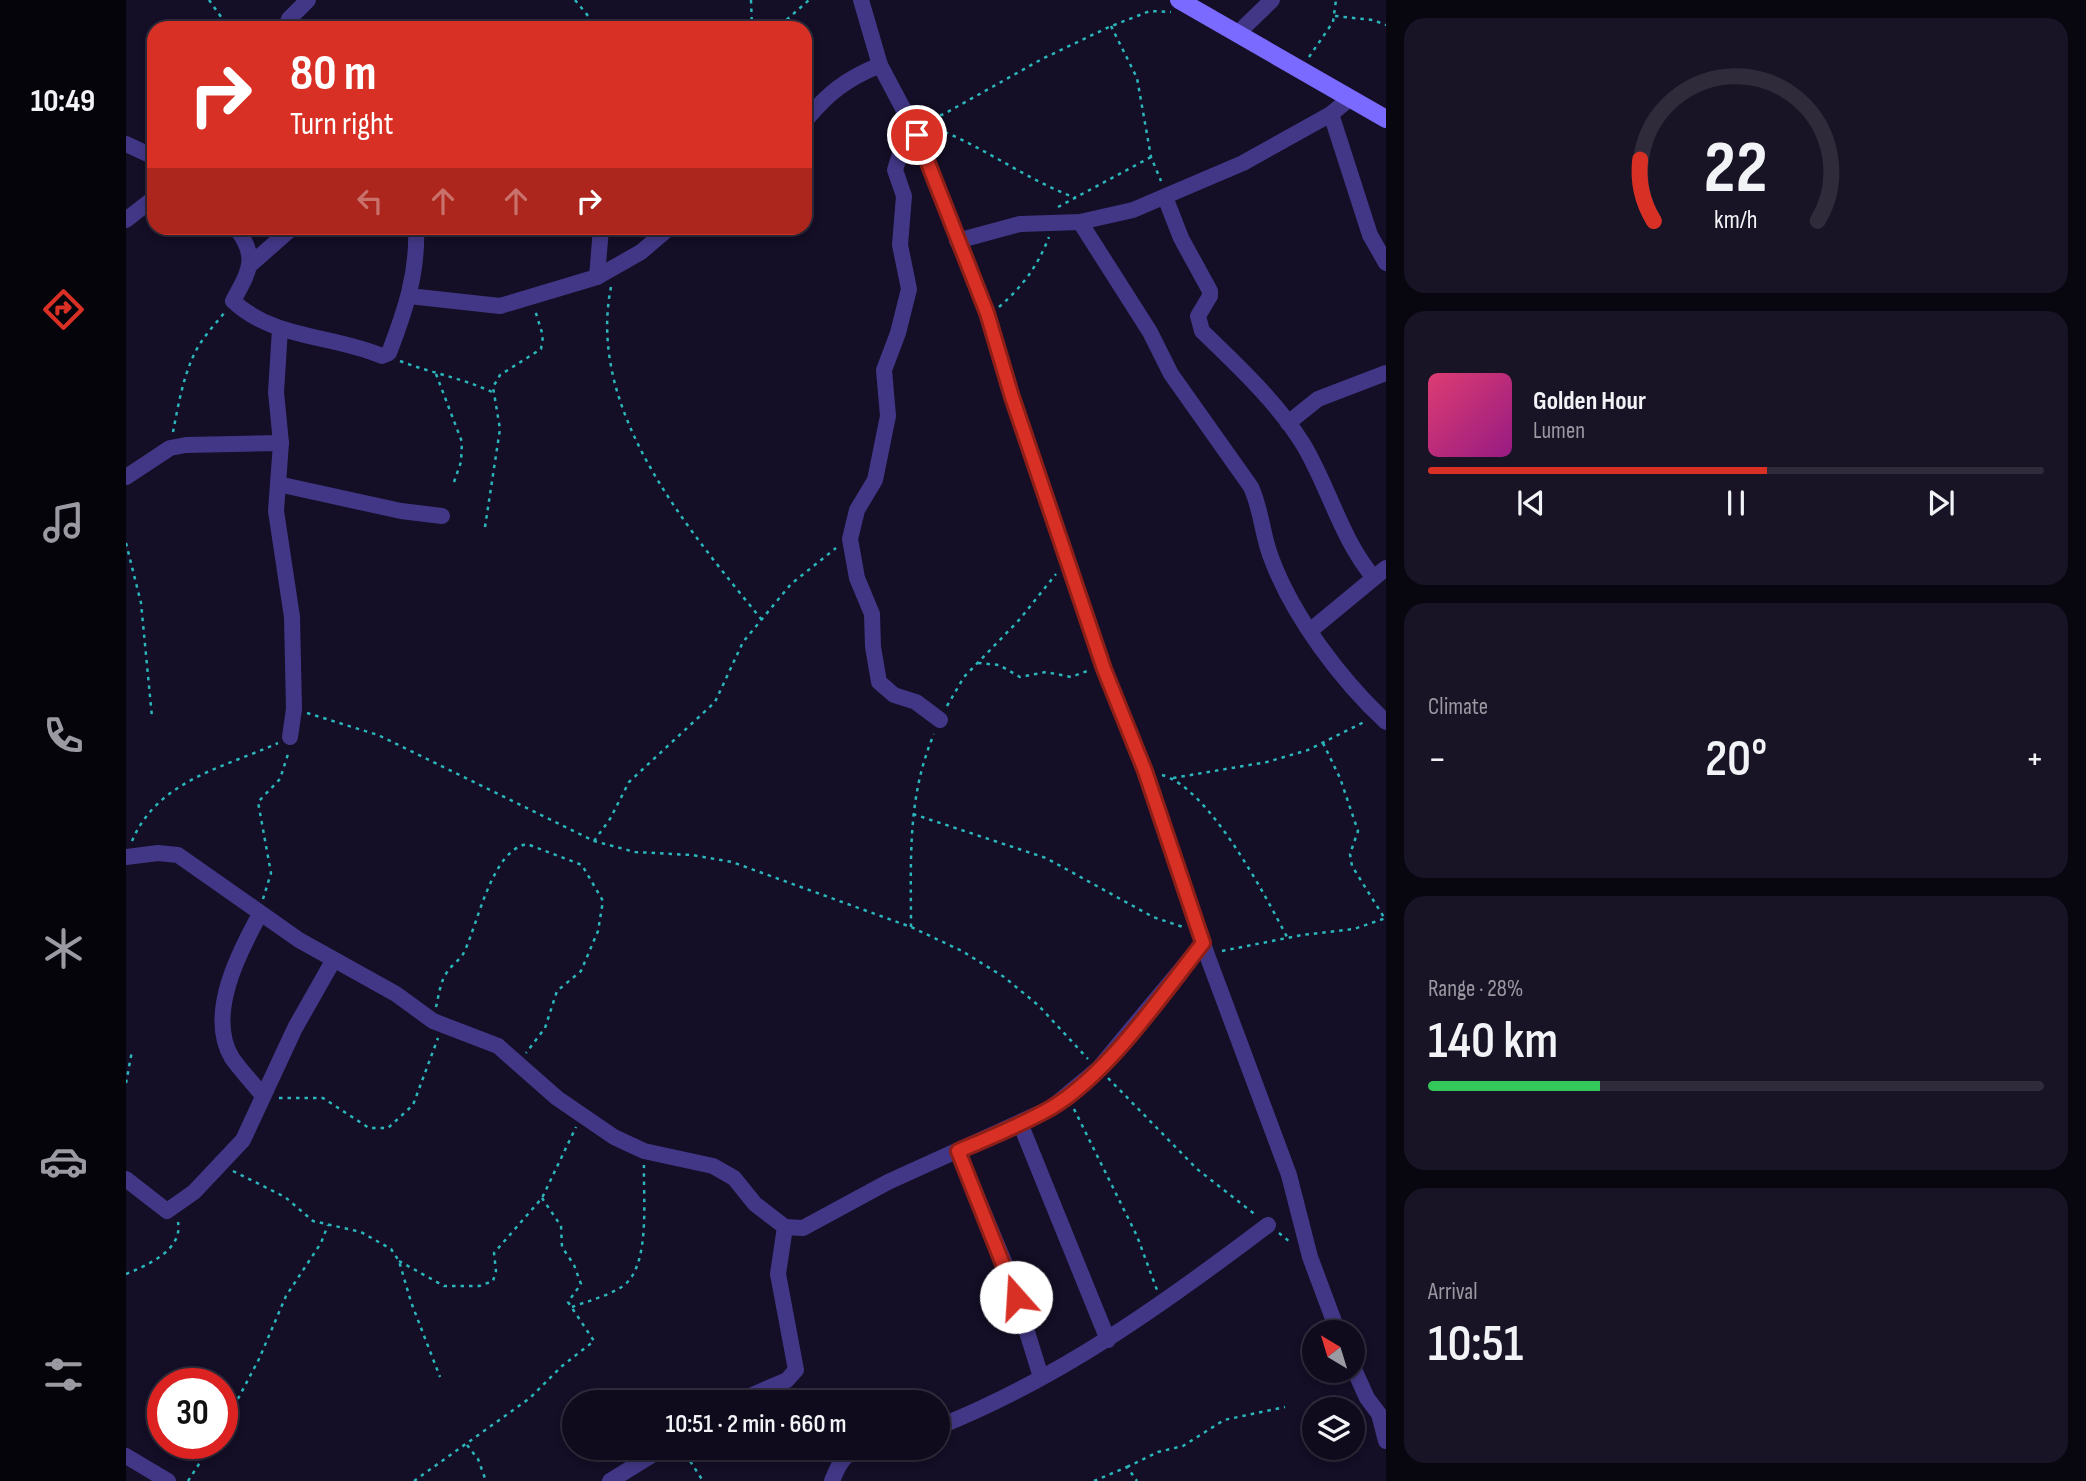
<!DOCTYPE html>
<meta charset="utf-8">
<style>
:root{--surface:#0f0a1c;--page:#181325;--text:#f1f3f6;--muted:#9b9aa3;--line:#2f2b3b;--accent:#d93025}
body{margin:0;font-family:"Sofia Sans Condensed",sans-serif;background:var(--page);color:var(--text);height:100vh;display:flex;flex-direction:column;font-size:26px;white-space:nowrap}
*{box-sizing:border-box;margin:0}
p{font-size:23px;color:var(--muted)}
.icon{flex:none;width:38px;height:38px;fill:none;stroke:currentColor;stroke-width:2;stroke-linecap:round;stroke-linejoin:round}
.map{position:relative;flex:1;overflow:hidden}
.sheet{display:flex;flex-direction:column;gap:18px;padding:18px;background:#08060f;width:700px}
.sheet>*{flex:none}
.guide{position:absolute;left:21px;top:21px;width:665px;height:214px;border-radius:21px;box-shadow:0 4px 10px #0003,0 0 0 2px var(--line);background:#d93025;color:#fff;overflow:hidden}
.needle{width:46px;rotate:322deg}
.tools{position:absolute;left:1176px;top:1320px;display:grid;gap:14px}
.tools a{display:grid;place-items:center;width:63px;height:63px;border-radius:50%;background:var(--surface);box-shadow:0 4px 10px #0003,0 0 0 2px var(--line);font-size:35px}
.speed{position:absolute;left:21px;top:1368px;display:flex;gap:14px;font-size:35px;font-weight:700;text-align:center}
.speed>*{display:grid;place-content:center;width:91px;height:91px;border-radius:50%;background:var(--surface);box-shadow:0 4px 10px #0003,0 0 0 2px var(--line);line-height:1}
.speed .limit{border:10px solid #d22;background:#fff;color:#111}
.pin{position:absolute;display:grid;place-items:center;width:60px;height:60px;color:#fff;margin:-30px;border:4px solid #fff;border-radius:50%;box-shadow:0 2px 7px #0007}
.me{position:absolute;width:77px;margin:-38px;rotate:341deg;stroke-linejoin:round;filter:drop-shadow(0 0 5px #0008)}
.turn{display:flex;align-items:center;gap:24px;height:147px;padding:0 28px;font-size:32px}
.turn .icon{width:91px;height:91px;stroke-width:2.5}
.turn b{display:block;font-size:49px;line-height:60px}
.lanes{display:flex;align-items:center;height:66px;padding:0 28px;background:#0003;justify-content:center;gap:35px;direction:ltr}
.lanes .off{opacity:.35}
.big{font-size:52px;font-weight:600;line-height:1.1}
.sheet .tile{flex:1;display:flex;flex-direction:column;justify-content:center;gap:10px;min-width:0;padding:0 24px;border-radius:21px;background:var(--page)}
.sheet .dial{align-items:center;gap:0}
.dial svg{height:182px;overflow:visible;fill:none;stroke:var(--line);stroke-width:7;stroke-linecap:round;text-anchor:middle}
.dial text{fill:var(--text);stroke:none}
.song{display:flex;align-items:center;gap:21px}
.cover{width:84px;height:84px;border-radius:10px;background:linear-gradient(135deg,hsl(340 70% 55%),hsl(310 70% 35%))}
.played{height:7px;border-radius:4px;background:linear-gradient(90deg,var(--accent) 55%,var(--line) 55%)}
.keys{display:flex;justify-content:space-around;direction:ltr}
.heat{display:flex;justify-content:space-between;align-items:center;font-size:38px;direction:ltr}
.charge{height:10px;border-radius:5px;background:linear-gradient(90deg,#34c759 28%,var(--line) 0)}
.trip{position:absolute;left:436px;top:1390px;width:388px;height:70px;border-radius:35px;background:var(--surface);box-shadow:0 4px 10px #0003,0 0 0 2px var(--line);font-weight:600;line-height:70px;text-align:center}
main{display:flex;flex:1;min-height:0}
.dock{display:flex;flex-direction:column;width:126px;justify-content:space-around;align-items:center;background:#06040b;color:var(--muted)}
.dock .icon{width:49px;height:49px}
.dock .current{color:var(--accent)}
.dock b{font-size:32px;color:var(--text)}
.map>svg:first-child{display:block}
</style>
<main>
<nav class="dock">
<b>10:49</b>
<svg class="icon current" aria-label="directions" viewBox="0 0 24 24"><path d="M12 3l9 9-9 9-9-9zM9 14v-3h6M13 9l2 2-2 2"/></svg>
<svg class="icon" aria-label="music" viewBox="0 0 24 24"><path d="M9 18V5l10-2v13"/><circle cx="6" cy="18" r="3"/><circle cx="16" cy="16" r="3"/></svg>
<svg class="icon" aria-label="phone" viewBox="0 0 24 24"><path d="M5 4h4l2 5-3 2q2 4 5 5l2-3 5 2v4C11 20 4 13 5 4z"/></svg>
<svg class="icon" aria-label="climate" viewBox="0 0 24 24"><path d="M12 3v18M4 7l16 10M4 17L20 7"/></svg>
<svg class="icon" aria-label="car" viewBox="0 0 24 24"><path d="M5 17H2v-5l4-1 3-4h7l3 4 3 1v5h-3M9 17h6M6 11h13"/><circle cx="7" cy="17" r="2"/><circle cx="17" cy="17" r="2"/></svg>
<svg class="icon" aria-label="filters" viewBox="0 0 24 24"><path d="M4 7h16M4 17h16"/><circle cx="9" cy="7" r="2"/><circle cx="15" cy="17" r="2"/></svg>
</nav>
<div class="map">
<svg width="1260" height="1481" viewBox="0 0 1260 1481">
<rect width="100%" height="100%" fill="#140e26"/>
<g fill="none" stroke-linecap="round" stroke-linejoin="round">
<g stroke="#2bb6bb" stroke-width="2.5" stroke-dasharray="3.5 5" stroke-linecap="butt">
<polyline points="83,0 103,28"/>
<polyline points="449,0 472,28"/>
<polyline points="625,0 626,28"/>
<polyline points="1209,16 1247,20 1260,25"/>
<polyline points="628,21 657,23 683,0"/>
<polyline points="985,26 1011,78 1025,157 1035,181"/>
<polyline points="1183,57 1207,22 1210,0"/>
<polyline points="798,121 818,114 916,59 983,27 1024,11 1045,12"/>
<path d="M803,126C855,144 898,179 950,198"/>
<polyline points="932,207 1025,157"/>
<polyline points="304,228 328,228"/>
<path d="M485,287C460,411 562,529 636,620"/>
<path d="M873,307C897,286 911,267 923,237"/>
<path d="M274,361C305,373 336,378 366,392"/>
<polyline points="310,374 336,442 335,462 328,482"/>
<path d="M47,432C53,402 59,363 78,338C84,329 92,321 99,312"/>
<polyline points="359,527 374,429 367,387 374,375 415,349 417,336 409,310"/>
<polyline points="0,543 15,603 26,717"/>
<polyline points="852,663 873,665 894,677 920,672 945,677 964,670"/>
<polyline points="821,706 838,677 894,619 930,574"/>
<polyline points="181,713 252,735 468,841 509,852 566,855 606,862 785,927 836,951 878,977 912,1005 962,1059"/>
<polyline points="1197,743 1214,778 1232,831 1224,854 1226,866 1259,919"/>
<path d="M1036,775C1083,788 1139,895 1161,937"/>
<polyline points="1047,778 1141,762 1182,750 1240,721"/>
<polyline points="787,814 920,858 1027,917 1057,927"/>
<path d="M6,841C32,780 97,768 152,743"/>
<polyline points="468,841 484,819 503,782 589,702 617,642 665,584 710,548"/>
<polyline points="137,899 145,873 132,802 154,779 163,751"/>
<path d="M785,927C785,860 781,797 808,734"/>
<polyline points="1096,951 1176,935 1228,929 1260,918"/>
<path d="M310,1007C313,995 314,981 322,971C327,963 336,959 339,950C352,923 366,850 401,844L456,865L477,901L472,931L455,971L431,991L419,1028L400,1053"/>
<polyline points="982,1078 1071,1169 1131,1216"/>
<polyline points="0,1083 6,1051"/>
<polyline points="153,1098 197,1098 243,1128 262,1128 287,1105 312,1038"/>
<polyline points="948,1109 1011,1236 1031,1290"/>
<polyline points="107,1171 159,1197 187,1221 235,1232 265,1249 273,1261 285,1302 314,1377"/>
<polyline points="1153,1233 1164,1242"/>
<polyline points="273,1261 318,1286 353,1286 367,1281 370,1271 368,1253 416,1198 450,1127"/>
<path d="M0,1274C22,1265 57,1250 52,1222"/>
<path d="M446,1307C462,1301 482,1296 497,1286C525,1266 517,1197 518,1165"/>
<polyline points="96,1429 133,1359 160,1296 195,1243 202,1225"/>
<polyline points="341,1445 352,1459 360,1481"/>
<polyline points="555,1447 577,1481"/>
<polyline points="1001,1467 1032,1452 1057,1446 1098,1420 1159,1407"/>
<polyline points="62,1481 86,1444"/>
<polyline points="288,1481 404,1398 436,1366 468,1341 442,1302 455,1284 448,1265 436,1247 435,1226 416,1198"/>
<polyline points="968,1481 1001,1467 1011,1481"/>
</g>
<g stroke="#423786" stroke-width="16">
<polyline points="735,0 754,65 791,135 861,313 886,397 978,669 1019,771 1081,955 1163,1175 1184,1257 1212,1332"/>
<polyline points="160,28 163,19 182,0"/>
<polyline points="1111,34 1146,0"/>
<polyline points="1205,114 1244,235 1260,263"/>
<path d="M679,121C702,93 720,79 754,65"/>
<polyline points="791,135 773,157 769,170 778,196 774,245 783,289 772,333 758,370 762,416 749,480 731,510 724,539 731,578 746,614 747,647 753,682 768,695 790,702 814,720"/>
<polyline points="0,144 28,157"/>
<path d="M1039,197L1055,238L1084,291V296L1072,316L1076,331C1111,365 1151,402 1177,444C1203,487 1215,539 1248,578"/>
<polyline points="0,220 28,198"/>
<path d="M954,222L1024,332L1045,374L1125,487C1136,511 1136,536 1146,560C1168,618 1215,680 1260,722"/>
<path d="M110,228C133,258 123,271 107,301C147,339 207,335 256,356L263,353C279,311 292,273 290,228"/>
<polyline points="831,241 894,224 954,222 1007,210 1117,163 1205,114 1222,100"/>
<polyline points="124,265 166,228"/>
<polyline points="471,277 475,228"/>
<polyline points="283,296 374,306 471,277 515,252 543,228"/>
<polyline points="154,329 150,392 155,443 150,511 166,617 168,709 164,737"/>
<polyline points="1162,423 1192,399 1260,373"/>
<polyline points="0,477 44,448 60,445 155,443"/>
<polyline points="152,484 275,511 316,516"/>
<polyline points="1185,630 1260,568"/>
<polyline points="0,857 32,853 52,855 173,940 270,994 307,1021 372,1046 431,1098 488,1137 518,1151 587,1166 608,1178 629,1204 659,1227 677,1228 762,1182 925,1108 972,1069 1077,943"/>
<path d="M134,914C113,952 80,1015 106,1058C115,1071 127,1083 137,1096"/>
<polyline points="894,1123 982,1340"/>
<polyline points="832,1151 882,1271 915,1377"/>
<polyline points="0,1179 41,1211 68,1192 117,1140 169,1028 207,961"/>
<polyline points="1227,1367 1241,1398 1253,1414 1260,1441"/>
<polyline points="610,1402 661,1380 670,1370 652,1274 659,1227"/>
<path d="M812,1427C933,1379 1039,1303 1142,1225"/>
<polyline points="0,1456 42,1481"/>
<polyline points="484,1481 539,1447"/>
<path d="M706,1481C717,1453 721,1453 749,1447"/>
</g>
<polyline stroke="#7b6aff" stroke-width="18" points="1053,0 1260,119"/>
</g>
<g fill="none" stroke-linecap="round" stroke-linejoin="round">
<g stroke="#8d1f18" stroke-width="18">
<path id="route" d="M791,135L861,313L886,397L978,669L1019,771L1077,943C1035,996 982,1074 925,1108C895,1125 863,1138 832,1151L890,1297"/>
</g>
<use href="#route" stroke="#d93025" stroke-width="12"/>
</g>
</svg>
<div class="tools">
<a><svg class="needle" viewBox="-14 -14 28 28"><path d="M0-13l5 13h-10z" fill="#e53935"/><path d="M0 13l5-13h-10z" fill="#9b9aa3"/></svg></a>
<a><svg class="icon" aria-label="layers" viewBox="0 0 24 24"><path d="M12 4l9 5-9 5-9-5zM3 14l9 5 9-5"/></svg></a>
</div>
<div class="speed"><div class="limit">30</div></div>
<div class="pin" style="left:791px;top:135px;background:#d93025"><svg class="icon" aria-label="arrive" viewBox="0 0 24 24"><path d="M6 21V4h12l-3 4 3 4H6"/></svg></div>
<svg class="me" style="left:890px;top:1297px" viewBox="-20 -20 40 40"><circle r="19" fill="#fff"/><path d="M0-13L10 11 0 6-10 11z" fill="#d93025"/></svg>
<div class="trip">10:51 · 2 min · 660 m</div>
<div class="guide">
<div class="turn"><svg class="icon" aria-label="right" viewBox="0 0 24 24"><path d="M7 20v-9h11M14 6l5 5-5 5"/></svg><div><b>80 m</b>Turn right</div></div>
<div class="lanes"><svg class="icon off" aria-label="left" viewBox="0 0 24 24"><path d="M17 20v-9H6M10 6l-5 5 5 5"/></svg><svg class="icon off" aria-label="ahead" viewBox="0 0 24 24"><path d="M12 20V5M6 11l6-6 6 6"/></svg><svg class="icon off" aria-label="ahead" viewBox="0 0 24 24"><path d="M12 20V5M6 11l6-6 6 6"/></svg><svg class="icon" aria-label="right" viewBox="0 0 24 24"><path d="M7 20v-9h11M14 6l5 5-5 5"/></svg></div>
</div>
</div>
<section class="sheet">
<div class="tile dial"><svg viewBox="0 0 100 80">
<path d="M14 69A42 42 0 1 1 86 69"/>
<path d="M14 69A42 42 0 0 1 8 42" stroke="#d93025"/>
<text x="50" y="56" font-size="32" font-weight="700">22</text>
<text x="50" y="72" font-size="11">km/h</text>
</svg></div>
<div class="tile">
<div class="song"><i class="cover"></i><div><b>Golden Hour</b><p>Lumen</p></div></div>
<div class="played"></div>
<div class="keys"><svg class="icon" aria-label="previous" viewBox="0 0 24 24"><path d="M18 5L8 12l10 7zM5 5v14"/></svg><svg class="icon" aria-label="pause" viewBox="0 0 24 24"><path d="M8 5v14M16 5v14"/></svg><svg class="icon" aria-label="next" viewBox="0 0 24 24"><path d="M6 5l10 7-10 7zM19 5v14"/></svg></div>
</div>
<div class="tile"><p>Climate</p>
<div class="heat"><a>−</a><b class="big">20°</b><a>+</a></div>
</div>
<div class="tile"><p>Range · 28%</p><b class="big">140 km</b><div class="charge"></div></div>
<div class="tile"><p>Arrival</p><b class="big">10:51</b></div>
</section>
</main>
